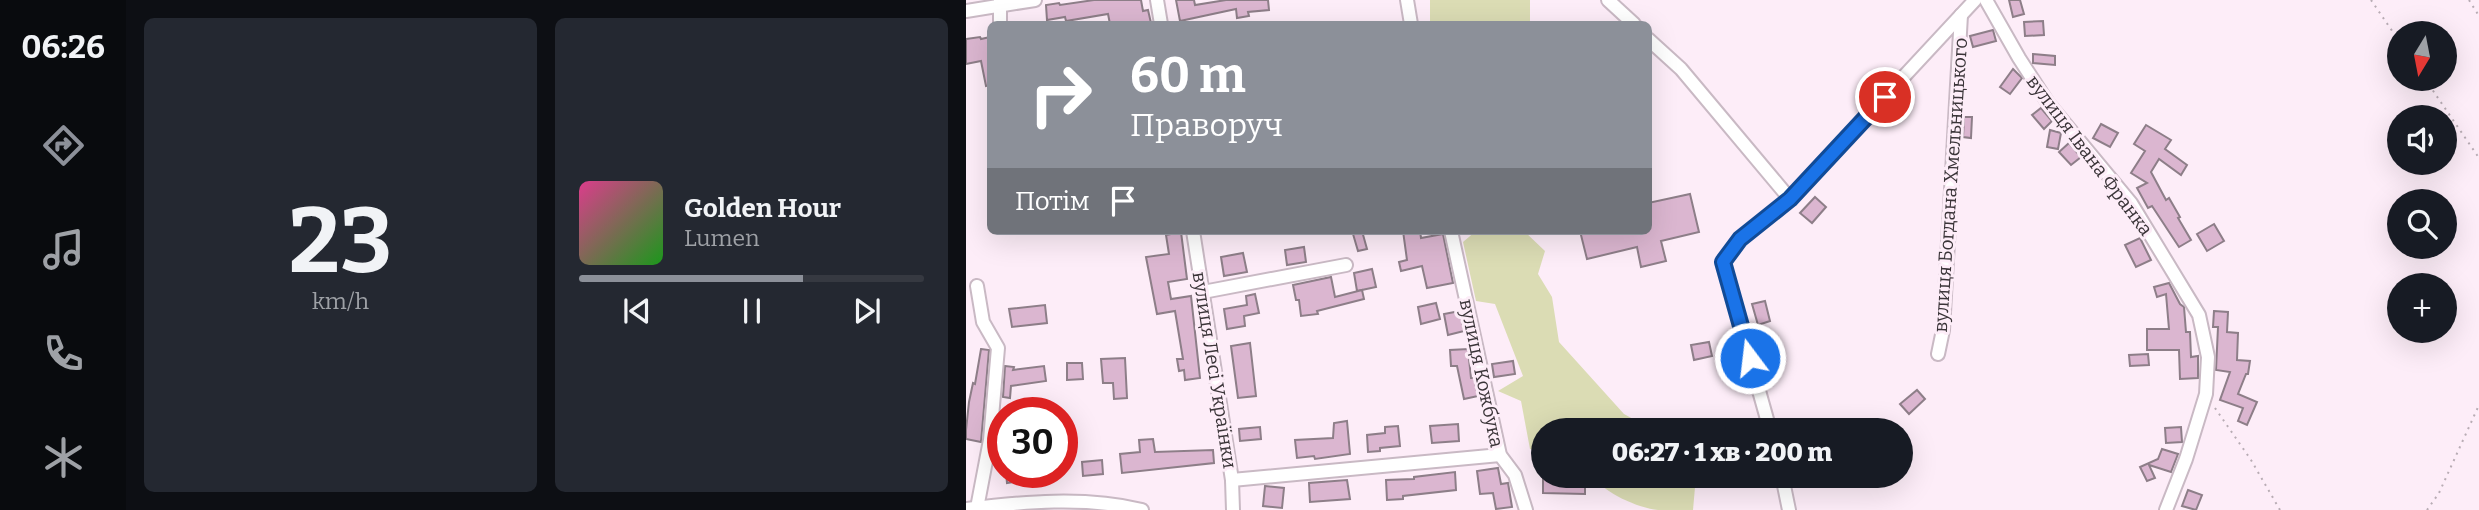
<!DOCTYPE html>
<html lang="uk">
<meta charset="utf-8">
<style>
:root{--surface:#171b24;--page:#242831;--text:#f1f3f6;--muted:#9ea1a6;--line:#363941;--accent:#8c9099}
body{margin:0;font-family:Bitter,serif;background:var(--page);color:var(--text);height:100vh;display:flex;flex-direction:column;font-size:26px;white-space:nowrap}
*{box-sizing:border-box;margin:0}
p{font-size:23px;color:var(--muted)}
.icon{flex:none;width:38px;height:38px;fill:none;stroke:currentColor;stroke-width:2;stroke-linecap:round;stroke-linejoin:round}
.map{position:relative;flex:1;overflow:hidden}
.side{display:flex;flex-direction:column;gap:18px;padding:18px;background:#0d0f14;width:840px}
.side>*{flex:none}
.hud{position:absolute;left:21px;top:21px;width:665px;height:214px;border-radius:10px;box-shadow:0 7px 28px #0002;background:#8c9099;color:#fff;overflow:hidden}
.needle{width:46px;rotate:190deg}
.fabs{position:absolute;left:1421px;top:21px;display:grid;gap:14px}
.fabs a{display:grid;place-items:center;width:70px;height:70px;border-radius:50%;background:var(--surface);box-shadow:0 7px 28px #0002;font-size:35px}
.speed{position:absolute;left:21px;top:397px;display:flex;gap:14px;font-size:35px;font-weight:700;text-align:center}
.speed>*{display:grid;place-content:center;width:91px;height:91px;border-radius:50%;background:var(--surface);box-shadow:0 7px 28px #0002;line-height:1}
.speed .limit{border:10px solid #d22;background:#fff;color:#111}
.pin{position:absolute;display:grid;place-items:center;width:60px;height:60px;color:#fff;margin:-30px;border:4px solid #fff;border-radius:50%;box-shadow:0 2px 7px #0007}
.me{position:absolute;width:77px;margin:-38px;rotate:345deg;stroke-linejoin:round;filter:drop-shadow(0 0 5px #0008)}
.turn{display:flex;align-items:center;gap:24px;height:147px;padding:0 28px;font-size:32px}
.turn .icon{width:91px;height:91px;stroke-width:2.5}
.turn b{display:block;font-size:49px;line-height:60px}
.then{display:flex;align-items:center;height:66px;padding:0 28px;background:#0003;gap:14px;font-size:26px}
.side .card{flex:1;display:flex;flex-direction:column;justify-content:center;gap:10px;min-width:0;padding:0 24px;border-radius:10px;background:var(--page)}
.side .dial{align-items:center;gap:0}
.dial b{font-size:91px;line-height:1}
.song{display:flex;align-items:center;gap:21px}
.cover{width:84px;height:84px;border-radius:10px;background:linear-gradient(135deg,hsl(330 70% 55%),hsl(120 70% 35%))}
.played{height:7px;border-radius:4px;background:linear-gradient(90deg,var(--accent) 65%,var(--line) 65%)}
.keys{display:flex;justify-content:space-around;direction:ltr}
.side .tiles{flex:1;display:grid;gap:18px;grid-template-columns:repeat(2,1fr)}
.trip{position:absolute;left:565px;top:418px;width:382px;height:70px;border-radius:35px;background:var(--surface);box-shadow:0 7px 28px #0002;font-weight:800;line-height:70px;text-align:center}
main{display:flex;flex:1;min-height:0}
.tab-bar{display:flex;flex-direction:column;width:126px;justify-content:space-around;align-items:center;background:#090b0e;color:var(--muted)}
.tab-bar .icon{width:49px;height:49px}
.tab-bar .selected{color:var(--accent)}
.tab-bar b{font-size:32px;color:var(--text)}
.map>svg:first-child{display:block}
</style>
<main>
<nav class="tab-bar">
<b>06:26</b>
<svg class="icon selected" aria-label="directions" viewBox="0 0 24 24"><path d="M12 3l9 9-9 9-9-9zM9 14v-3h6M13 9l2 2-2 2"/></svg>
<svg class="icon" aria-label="music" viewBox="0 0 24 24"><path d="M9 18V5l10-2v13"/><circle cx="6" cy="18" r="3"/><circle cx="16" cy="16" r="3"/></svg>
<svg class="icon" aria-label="phone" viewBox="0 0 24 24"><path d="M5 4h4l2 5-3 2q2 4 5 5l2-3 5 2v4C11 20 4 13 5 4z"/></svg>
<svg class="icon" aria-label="climate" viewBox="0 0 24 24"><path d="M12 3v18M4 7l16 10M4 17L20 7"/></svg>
</nav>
<section class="side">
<div class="tiles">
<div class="card dial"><b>23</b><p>km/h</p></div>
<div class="card">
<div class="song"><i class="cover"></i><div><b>Golden Hour</b><p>Lumen</p></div></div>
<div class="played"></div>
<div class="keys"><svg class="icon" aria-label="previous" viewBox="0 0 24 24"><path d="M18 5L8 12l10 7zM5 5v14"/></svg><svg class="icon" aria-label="pause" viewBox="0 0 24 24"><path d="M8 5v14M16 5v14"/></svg><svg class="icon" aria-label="next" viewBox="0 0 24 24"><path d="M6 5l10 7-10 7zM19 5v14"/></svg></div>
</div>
</div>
</section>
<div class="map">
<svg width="1513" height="510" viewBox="0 0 1513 510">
<rect width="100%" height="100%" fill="#fdedf8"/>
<g fill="#dbdcb4">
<rect x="464" y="0" width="100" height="24"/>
<polygon points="510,231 558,231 579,251 572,274 586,297 593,342 658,414 687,430 578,430 577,453 564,449 555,401 532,391 557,376 529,304 510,301 497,242"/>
<path d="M627,476H730L727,510C716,510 703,510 692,510C672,508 638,493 627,476Z"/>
</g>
<g fill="#dbb6d0" stroke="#8d7e88" stroke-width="2">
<polygon points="128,0 175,0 177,11 182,10 185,23 144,24 142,14 100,21 99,17 81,20 80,5 93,3 94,5"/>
<polygon points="210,0 228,0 229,5 260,0 302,0 303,10 282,12 283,16 271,18 270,9 214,21"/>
<polygon points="1043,0 1054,0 1058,14 1047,17"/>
<polygon points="1077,21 1078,35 1059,36 1058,22"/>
<polygon points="1027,30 1030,41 1007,47 1004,36"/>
<polygon points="14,37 15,39 24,37 24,85 20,86 15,61 0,64 0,39"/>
<polygon points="1067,54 1089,56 1089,65 1067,63"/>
<polygon points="1047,69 1056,78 1044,94 1034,87"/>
<polygon points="1075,108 1086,121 1078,129 1066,115"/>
<polygon points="998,117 1006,117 1005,138 997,137"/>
<polygon points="1135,124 1152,133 1144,147 1127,138"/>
<polygon points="1180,125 1205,140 1199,149 1221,165 1215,175 1193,159 1185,172 1200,200 1203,198 1214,217 1212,218 1225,240 1213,247 1186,206 1182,208 1171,188 1181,183 1165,173 1179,151 1168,144"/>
<polygon points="1084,130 1095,133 1092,149 1081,147"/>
<polygon points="1103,143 1115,157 1105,165 1093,152"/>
<polygon points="724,194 733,232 695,241 700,261 675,267 671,247 621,259 614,231 682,231 682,203"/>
<polygon points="849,197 860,207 846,223 834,213"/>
<polygon points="1248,224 1258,241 1241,251 1231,234"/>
<polygon points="396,231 401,249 392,251 387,234"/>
<polygon points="437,231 454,231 455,238 477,234 487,283 461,288 456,266 435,271 433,262 441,260"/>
<polygon points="215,232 221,279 202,282 205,299 225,296 234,378 219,380 218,370 213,371 211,359 217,359 209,311 191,314 180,257 203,254 200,235"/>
<polygon points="1174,238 1185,260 1170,267 1159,245"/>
<polygon points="338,247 340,262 321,265 319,250"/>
<polygon points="277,253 281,272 258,276 255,257"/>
<polygon points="406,269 410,287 391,291 388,273"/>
<polygon points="365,277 369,297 396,290 398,299 351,311 352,314 335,316 333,300 330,300 327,285"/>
<polygon points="1203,283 1214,304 1218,307 1220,332 1224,332 1225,357 1232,356 1232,378 1214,379 1213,350 1181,350 1181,329 1203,329 1200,294 1191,297 1188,287"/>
<polygon points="289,294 293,313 278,316 279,326 261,329 258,309 281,305 280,296"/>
<polygon points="799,301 804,321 792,325 786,304"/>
<polygon points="470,303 474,319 455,324 452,307"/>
<polygon points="79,305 81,323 46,327 43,309"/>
<polygon points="494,311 498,331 482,335 478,314"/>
<polygon points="1248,311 1262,312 1261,332 1272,333 1271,360 1284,361 1282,374 1280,374 1272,394 1291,402 1281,425 1272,421 1277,408 1254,400 1264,372 1250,370 1252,327 1247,327"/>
<polygon points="743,342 746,356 728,360 725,345"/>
<polygon points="284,343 290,396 272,398 265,346"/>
<polygon points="15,349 23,350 15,442 0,439 0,430 3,402 7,383 9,384"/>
<polygon points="502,349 505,378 508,378 512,396 498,399 491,366 485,366 484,350"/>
<polygon points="1182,354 1183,365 1164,366 1163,355"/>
<polygon points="159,358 161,398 148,399 147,383 137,383 135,359"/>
<polygon points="547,361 549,374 528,377 526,364"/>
<polygon points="101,363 116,363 117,379 101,380"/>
<polygon points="39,366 48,367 47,370 78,366 80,381 45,386 44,398 37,397"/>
<polygon points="951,390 959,399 943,414 934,404"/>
<polygon points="381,421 384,454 349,459 348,456 331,458 329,440 367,438 368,423"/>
<polygon points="492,424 493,441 466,443 464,426"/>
<polygon points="432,426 434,446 414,448 414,451 402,452 401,435 419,433 419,427"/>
<polygon points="294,427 295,439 274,441 273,429"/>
<polygon points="1215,427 1216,442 1200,443 1199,428"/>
<polygon points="187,439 189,452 247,450 248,463 156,473 154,454 174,452 173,440"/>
<polygon points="1196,449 1212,454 1205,472 1183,465 1189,478 1181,481 1174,467 1192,459"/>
<polygon points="136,460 137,474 117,476 116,462"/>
<polygon points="532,468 535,484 542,483 546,507 530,509 527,493 514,494 511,471"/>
<polygon points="40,472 58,472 59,480 41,483"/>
<polygon points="489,472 490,490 437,496 437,499 421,500 420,480 448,479 448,477"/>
<polygon points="577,479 619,480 619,494 577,493"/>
<polygon points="381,480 384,499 344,502 343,483"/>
<polygon points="299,486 318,488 316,508 297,506"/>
<polygon points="1222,490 1236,495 1230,510 1216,506"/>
</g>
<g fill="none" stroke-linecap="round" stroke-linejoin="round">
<g stroke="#c9b9c4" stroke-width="16">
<g id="minor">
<polyline points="191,0 195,24"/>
<polyline points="441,0 445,24"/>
<polyline points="642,0 668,24"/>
<polyline points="1020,0 1053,58 1082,103 1165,203 1233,315 1242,357 1240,394 1220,459 1200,510"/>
<polyline points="0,11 69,0"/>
<polyline points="34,24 34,0"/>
<polyline points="682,39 715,69 824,199"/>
<polyline points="227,231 266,480 267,510"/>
<polyline points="485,231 534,455 549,475 560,510"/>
<polyline points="237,292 380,265"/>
<polyline points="972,354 977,330 995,15"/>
<polyline points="804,430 757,262 774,239 824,199 1009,0"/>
<polyline points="816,476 823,510"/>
<polyline points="266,480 534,455"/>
<polyline points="11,508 24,440 32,348 17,322 11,286"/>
<path d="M0,509C57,502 119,496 176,510"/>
</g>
</g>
<g stroke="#b8acb4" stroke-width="2" stroke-dasharray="2 5" stroke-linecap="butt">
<polyline points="1405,0 1433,41"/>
<polyline points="1503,0 1513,16"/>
<polyline points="1459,79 1513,158"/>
<polyline points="1249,408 1285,460 1314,510"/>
<polyline points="1461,510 1473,493 1513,405"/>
</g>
<use href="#minor" stroke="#fff" stroke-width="12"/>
</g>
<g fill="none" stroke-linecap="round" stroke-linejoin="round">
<g stroke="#114b97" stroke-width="18">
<polyline id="route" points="784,358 757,262 774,239 824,199 919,97"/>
</g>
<use href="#route" stroke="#1a73e8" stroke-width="12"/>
</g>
<g text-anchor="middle" stroke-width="6" stroke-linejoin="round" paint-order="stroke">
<g font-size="19" fill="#3a3438" stroke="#fdedf8">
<text transform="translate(1124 155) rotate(53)" y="7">вулиця Івана Франка</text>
<text transform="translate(984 185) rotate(-86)" y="7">вулиця Богдана Хмельницького</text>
<text transform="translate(249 370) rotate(81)" y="7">вулиця Лесі Українки</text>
<text transform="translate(516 373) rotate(78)" y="7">вулиця Кожбука</text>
</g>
</g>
</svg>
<div class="fabs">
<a><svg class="needle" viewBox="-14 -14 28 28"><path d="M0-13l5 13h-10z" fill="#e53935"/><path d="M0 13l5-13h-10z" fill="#9ea1a6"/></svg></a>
<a><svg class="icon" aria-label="sound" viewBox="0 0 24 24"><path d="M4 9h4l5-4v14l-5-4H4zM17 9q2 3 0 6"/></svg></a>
<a><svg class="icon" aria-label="search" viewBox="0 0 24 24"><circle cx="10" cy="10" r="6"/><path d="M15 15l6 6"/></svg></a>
<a>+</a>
</div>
<div class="speed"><div class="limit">30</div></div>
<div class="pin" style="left:919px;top:97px;background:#d93025"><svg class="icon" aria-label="arrive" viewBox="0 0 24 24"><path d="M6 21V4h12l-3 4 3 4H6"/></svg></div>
<svg class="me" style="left:784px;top:358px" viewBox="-20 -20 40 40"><circle r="17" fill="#1a73e8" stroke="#fff" stroke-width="3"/><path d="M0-11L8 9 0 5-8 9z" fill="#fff"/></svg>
<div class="trip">06:27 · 1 хв · 200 m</div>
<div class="hud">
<div class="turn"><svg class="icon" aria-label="right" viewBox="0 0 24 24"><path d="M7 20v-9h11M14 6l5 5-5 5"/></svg><div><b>60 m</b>Праворуч</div></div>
<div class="then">Потім<svg class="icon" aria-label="arrive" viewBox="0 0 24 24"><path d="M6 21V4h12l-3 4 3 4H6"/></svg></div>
</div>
</div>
</main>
